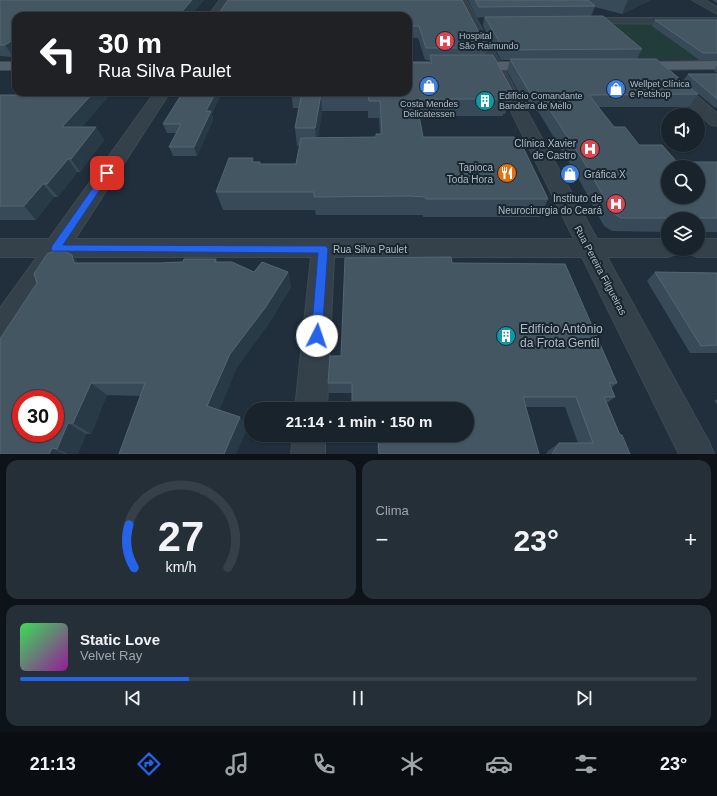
<!DOCTYPE html>
<html lang="pt">
<meta charset="utf-8">
<style>
:root{--surface:#18232c;--page:#252f38;--text:#f1f3f6;--muted:#9fa4a9;--line:#364048;--accent:#2563eb}
body{margin:0;font-family:Helvetica,sans-serif;background:var(--page);color:var(--text);height:100vh;display:flex;flex-direction:column;font-size:15px;white-space:nowrap}
*{box-sizing:border-box;margin:0}
p{font-size:13px;color:var(--muted)}
.icon{flex:none;width:22px;height:22px;fill:none;stroke:currentColor;stroke-width:2;stroke-linecap:round;stroke-linejoin:round}
.map{position:relative;height:454px;overflow:hidden}
.drawer{display:flex;flex-direction:column;gap:6px;padding:6px;background:#0d1318;flex:1}
.drawer>*{flex:none}
.banner{position:absolute;left:12px;top:12px;width:400px;height:84px;border-radius:12px;box-shadow:0 1px 3px #0004,0 0 0 1px var(--line);background:#202124;color:#fff;overflow:hidden}
.fabs{position:absolute;left:661px;top:108px;display:grid;gap:8px}
.fabs a{display:grid;place-items:center;width:44px;height:44px;border-radius:50%;background:var(--surface);box-shadow:0 1px 3px #0004,0 0 0 1px var(--line);font-size:20px}
.speed{position:absolute;left:12px;top:390px;display:flex;gap:8px;font-size:20px;font-weight:700;text-align:center}
.speed>*{display:grid;place-content:center;width:52px;height:52px;border-radius:50%;background:var(--surface);box-shadow:0 1px 3px #0004,0 0 0 1px var(--line);line-height:1}
.speed .limit{border:6px solid #d22;background:#fff;color:#111}
.pin{position:absolute;display:grid;place-items:center;width:34px;height:34px;color:#fff;margin:-17px;border-radius:8px;box-shadow:0 2px 6px #0006}
.me{position:absolute;width:44px;margin:-22px;rotate:4deg;stroke-linejoin:round;filter:drop-shadow(0 0 3px #0008)}
.turn{display:flex;align-items:center;gap:14px;height:84px;padding:0 20px;font-size:18px}
.turn .icon{width:52px;height:52px;stroke-width:2.5}
.turn b{display:block;font-size:28px;line-height:34px}
.big{font-size:30px;font-weight:700;line-height:1.1}
.drawer .card{flex:1;display:flex;flex-direction:column;justify-content:center;gap:6px;min-width:0;padding:0 14px;border-radius:12px;background:var(--page)}
.drawer .dial{align-items:center;gap:0}
.dial svg{height:104px;overflow:visible;fill:none;stroke:var(--line);stroke-width:7;stroke-linecap:round;text-anchor:middle}
.dial text{fill:var(--text);stroke:none}
.song{display:flex;align-items:center;gap:12px}
.cover{width:48px;height:48px;border-radius:6px;background:linear-gradient(135deg,hsl(130 70% 55%),hsl(300 70% 35%))}
.played{height:4px;border-radius:2px;background:linear-gradient(90deg,var(--accent) 25%,var(--line) 25%)}
.keys{display:flex;justify-content:space-around;direction:ltr}
.heat{display:flex;justify-content:space-between;align-items:center;font-size:22px;direction:ltr}
.drawer .tiles{flex:1;display:grid;gap:6px;grid-template-columns:1fr 1fr}
.card:last-child{grid-column:span 2}
.trip{position:absolute;left:244px;top:402px;width:230px;height:40px;border-radius:20px;background:var(--surface);box-shadow:0 1px 3px #0004,0 0 0 1px var(--line);font-weight:700;line-height:40px;text-align:center}
.tabs{display:flex;height:64px;justify-content:space-around;align-items:center;background:#0a0e12;color:var(--muted)}
.tabs .icon{width:28px;height:28px}
.tabs .current{color:var(--accent)}
.tabs b{font-size:18px;color:var(--text)}
.map>svg:first-child{display:block}
</style>
<div class="map">
<svg width="717" height="454" viewBox="0 0 717 454">
<rect width="100%" height="100%" fill="#202f3b"/>
<polygon fill="#223c3b" points="649,23 698,60 637,60 596,24"/>
<g fill="none" stroke-linecap="round" stroke-linejoin="round">
<g stroke="#3d4a54" stroke-width="2">
<g id="minor">
<polygon points="220,0 230,0 220,16 208,16"/>
<polygon points="456,0 466,0 597,239 668,239 668,249 679,249 676,254 668,257 607,257 709,442 714,454 679,454 582,257 334,257 327,409 295,409 311,257 63,257 10,339 0,342 0,308 37,257 0,257 0,239 49,239 155,92 170,92 75,239 574,239"/>
<polygon points="692,0 705,0 717,7 717,14"/>
<polygon points="579,18 717,18 717,24 575,23 573,21 575,19"/>
<polygon points="671,77 676,78 717,113 717,126 711,125 666,84 664,81 666,78"/>
<polygon points="698,239 717,239 717,257 698,257 690,254 687,249 698,249"/>
<polygon points="293,435 325,435 325,454 291,454"/>
</g>
</g>
<g stroke="#3d4a54" stroke-width="2">
<g id="major">
<polygon points="717,61 717,69 633,70 628,69 626,66 628,63 633,62"/>
<rect x="0" y="62" width="16" height="8"/>
<polygon points="408,62 539,62 544,63 546,66 544,69 539,70 408,70"/>
</g>
</g>
<use href="#minor" fill="#34414b" fill-rule="evenodd"/>
<use href="#major" fill="#52606c" fill-rule="evenodd"/>
</g>
<g fill="#384a57" fill-rule="evenodd">
<polygon points="0,0 204,0 190,16 16,16 16,54 13,57 0,56"/>
<path d="M462,0L487,48L485,55L514,94L509,111H506L505,114H503V116H419L423,137L517,145L548,199L540,217H423V215H316L315,210H223L216,192L254,162H260L261,164H296L299,146H297L295,128L299,108H293L291,92H408L429,63V60H425L418,38H408V16ZM322,111H368V118H379L380,134L376,137H318Z"/>
<polygon points="468,0 651,0 622,14 595,7 591,16 642,49 637,59 698,94 689,107 598,107 614,127 639,145 717,218 717,232 698,232 698,219 668,219 668,232 612,231 604,226 577,176 538,111 529,111 507,71 510,60 501,60 483,26 484,17 477,18"/>
<polygon points="712,0 717,0 717,3"/>
<polygon points="655,20 717,20 717,60 699,60 652,26"/>
<polygon points="717,65 717,73 714,71"/>
<polygon points="688,74 717,74 717,108 714,107 683,81"/>
<polygon points="37,92 112,92 82,127 96,127 104,140 80,172 77,172 58,197 54,197 36,220 0,220 0,95 34,95"/>
<polygon points="183,92 222,92 212,114 213,120 197,156 173,156 169,147 177,133 167,133 163,124"/>
<polygon points="216,259 217,262 254,272 288,272 291,287 270,322 237,367 219,410 240,417 247,428 236,454 119,454 140,396 107,395 91,434 86,434 78,454 0,454 78,263 160,263 183,262"/>
<polygon points="452,263 617,383 611,388 615,397 607,403 620,435 630,454 546,454 548,451 559,443 578,443 565,407 525,407 538,454 378,454 377,435 467,435 352,393 329,393 328,383 341,356"/>
<polygon points="655,272 717,273 717,353 690,353 647,281"/>
<polygon points="717,399 717,404 714,401"/>
</g>
<g fill="#293a47">
<polygon points="192,0 204,0 190,16 178,16"/>
<polygon points="628,0 651,0 622,14"/>
<polygon points="13,40 16,45 16,54 13,57 5,45"/>
<polygon points="94,92 112,92 70,141 62,127"/>
<polygon points="216,92 222,92 212,114 213,120 197,156 194,147 206,111"/>
<polygon points="321,94 322,111 317,146 315,128"/>
<polygon points="96,127 104,140 80,172 71,159"/>
<polygon points="68,159 77,172 58,197 47,184"/>
<polygon points="43,184 54,197 36,220 24,206"/>
<polygon points="72,255 85,270 74,263"/>
<polygon points="288,272 291,287 270,322 237,367 216,417 207,406 230,354"/>
<polygon points="91,383 107,395 91,434 73,423"/>
<polygon points="240,417 247,428 236,454 224,454"/>
<polygon points="68,423 86,434 78,454 68,454 57,449"/>
<polygon points="52,448 64,454 49,454"/>
</g>
<g fill="#455663" stroke="#556673" fill-rule="evenodd">
<polygon points="0,0 192,0 178,16 16,16 16,39 13,40 5,45 0,45"/>
<polygon points="228,0 462,0 487,48 426,48 419,26 408,26 408,16 217,16"/>
<polygon points="475,0 588,0 595,6 479,7"/>
<polygon points="603,16 642,49 504,50 485,17"/>
<polygon points="655,20 717,20 717,53 703,53"/>
<polygon points="430,55 493,55 514,94 508,94 510,97 507,97 508,99 416,99 423,137 514,137 517,145 522,145 548,199 426,199 426,197 409,196 314,197 314,192 216,192 229,158 253,158 252,162 260,162 259,164 296,164 301,138 376,137 376,134 382,134 380,101 369,101 368,94 321,94 315,128 295,128 302,92 408,92 408,63 432,63"/>
<path d="M510,59H656L698,94L589,95L614,127H625L639,145H662L677,162H717V218H621L613,213L584,162L542,98H533ZM668,167H698V197H668Z"/>
<polygon points="688,74 717,74 717,99"/>
<polygon points="37,92 94,92 62,127 96,127 71,159 68,159 47,184 43,184 24,206 0,206 0,95 34,95"/>
<polygon points="183,92 216,92 206,111 211,111 194,147 169,147 181,124 163,124"/>
<path d="M62,250L72,255L74,263H160L183,262L184,259H216L215,262H232L254,272L262,262L288,272L265,308L230,354L207,406L240,417L224,454H119L145,383H91L73,423H68L57,449L52,448L49,454H0V339L37,283L34,274L47,254L54,251ZM21,399H55V433H21Z"/>
<polygon points="451,257 452,263 565,264 617,383 609,383 615,397 604,397 620,435 622,435 630,454 552,454 559,443 593,443 576,397 523,397 539,454 379,454 378,435 467,435 467,409 352,409 352,383 328,383 330,356 341,356 345,258"/>
<polygon points="655,272 717,273 717,345 701,346"/>
</g>
<polygon fill="#2563eb" stroke="#184099" points="107,171 111,173 63,245 326,246 328,249 322,336 321,340 317,341 313,340 311,336 318,253 52,251 51,248 52,246 104,172"/>
<defs>
<g id="hospital-disc" transform="scale(1)"><circle r="9.5" fill="#e0444e" stroke="#192630"/><path d="M-5-5h3v3.5h4V-5h3V5h-3V1.5h-4V5h-3Z" fill="#fff"/></g>
<g id="shop-disc" transform="scale(1)"><circle r="9.5" fill="#3f7fe0" stroke="#192630"/><path d="M-5-2.5h2.3a2.7 3.5 0 0 1 5.4 0H5L5.5 6h-11ZM-1.5-2.5h3a1.5 2.3 0 0 0-3 0Z" fill="#fff"/></g>
<g id="building-disc" transform="scale(1)"><circle r="9.5" fill="#0f9aa8" stroke="#192630"/><path d="M-4-6H4V6H1V3H-1V6H-4ZM-2.5-4.3h1.7v1.8h-1.7ZM.8-4.3h1.7v1.8H.8ZM-2.5-1h1.7V.8h-1.7ZM.8-1h1.7V.8H.8Z" fill="#fff"/></g>
<g id="restaurant-disc" transform="scale(1)"><circle r="9.5" fill="#e8710a" stroke="#192630"/><path d="M-5-6h1v4h1v-4h1v4h1v-4h1v5L-1.5 .5V6h-2V.5L-5-1ZM5-6V6H3V1.5H1.5Q1.5-4 5-6Z" fill="#fff"/></g>
</defs>
<g fill-rule="evenodd">
<use href="#hospital-disc" x="445" y="41"/>
<use href="#shop-disc" x="429" y="86"/>
<use href="#shop-disc" x="616" y="89"/>
<use href="#building-disc" x="485" y="101"/>
<use href="#hospital-disc" x="590" y="149"/>
<use href="#restaurant-disc" x="507" y="173"/>
<use href="#shop-disc" x="570" y="174"/>
<use href="#hospital-disc" x="616" y="204"/>
<use href="#building-disc" x="506" y="336"/>
</g>
<g text-anchor="middle" stroke-width="4" stroke-linejoin="round" paint-order="stroke">
<g font-size="9" fill="#afbcc7" stroke="#192630" text-anchor="start">
<text x="459" y="39">Hospital<tspan x="459" dy="10">São Raimundo</tspan></text>
<text x="630" y="87">Wellpet Clínica<tspan x="630" dy="10">e Petshop</tspan></text>
<text x="499" y="99">Edifício Comandante<tspan x="499" dy="10">Bandeira de Mello</tspan></text>
<text x="429" y="107" text-anchor="middle">Costa Mendes<tspan x="429" dy="10">Delicatessen</tspan></text>
</g>
<g font-size="10" fill="#afbcc7" stroke="#192630" text-anchor="end">
<text x="576" y="147">Clínica Xavier<tspan x="576" dy="12">de Castro</tspan></text>
<text x="493" y="171">Tapioca<tspan x="493" dy="12">Toda Hora</tspan></text>
<text x="584" y="178" text-anchor="start">Gráfica X</text>
<text x="602" y="202">Instituto de<tspan x="602" dy="12">Neurocirurgia do Ceará</tspan></text>
</g>
<g font-size="10" fill="#afbcc7" stroke="#192630">
<text x="370" y="253">Rua Silva Paulet</text>
<text transform="translate(601 270) rotate(62)" y="4">Rua Pereira Filgueiras</text>
</g>
<g font-size="12" fill="#afbcc7" stroke="#192630" text-anchor="start">
<text x="520" y="333">Edifício Antônio<tspan x="520" dy="14">da Frota Gentil</tspan></text>
</g>
</g>
</svg>
<div class="fabs">
<a><svg class="icon" aria-label="sound" viewBox="0 0 24 24"><path d="M4 9h4l5-4v14l-5-4H4zM17 9q2 3 0 6"/></svg></a>
<a><svg class="icon" aria-label="search" viewBox="0 0 24 24"><circle cx="10" cy="10" r="6"/><path d="M15 15l6 6"/></svg></a>
<a><svg class="icon" aria-label="layers" viewBox="0 0 24 24"><path d="M12 4l9 5-9 5-9-5zM3 14l9 5 9-5"/></svg></a>
</div>
<div class="speed"><div class="limit">30</div></div>
<div class="pin" style="left:107px;top:173px;background:#d93025"><svg class="icon" aria-label="arrive" viewBox="0 0 24 24"><path d="M6 21V4h12l-3 4 3 4H6"/></svg></div>
<svg class="me" style="left:317px;top:336px" viewBox="-20 -20 40 40"><circle r="19" fill="#fff"/><path d="M0-13L10 11 0 6-10 11z" fill="#2563eb"/></svg>
<div class="trip">21:14 · 1 min · 150 m</div>
<div class="banner">
<div class="turn"><svg class="icon" aria-label="left" viewBox="0 0 24 24"><path d="M17 20v-9H6M10 6l-5 5 5 5"/></svg><div><b>30 m</b>Rua Silva Paulet</div></div>
</div>
</div>
<section class="drawer">
<div class="tiles">
<div class="card dial"><svg viewBox="0 0 100 80">
<path d="M14 69A42 42 0 1 1 86 69"/>
<path d="M14 69A42 42 0 0 1 10 36" stroke="#2563eb"/>
<text x="50" y="56" font-size="32" font-weight="700">27</text>
<text x="50" y="72" font-size="11">km/h</text>
</svg></div>
<div class="card"><p>Clima</p>
<div class="heat"><a>−</a><b class="big">23°</b><a>+</a></div>
</div>
<div class="card">
<div class="song"><i class="cover"></i><div><b>Static Love</b><p>Velvet Ray</p></div></div>
<div class="played"></div>
<div class="keys"><svg class="icon" aria-label="previous" viewBox="0 0 24 24"><path d="M18 5L8 12l10 7zM5 5v14"/></svg><svg class="icon" aria-label="pause" viewBox="0 0 24 24"><path d="M8 5v14M16 5v14"/></svg><svg class="icon" aria-label="next" viewBox="0 0 24 24"><path d="M6 5l10 7-10 7zM19 5v14"/></svg></div>
</div>
</div>
</section>
<nav class="tabs">
<b>21:13</b>
<svg class="icon current" aria-label="directions" viewBox="0 0 24 24"><path d="M12 3l9 9-9 9-9-9zM9 14v-3h6M13 9l2 2-2 2"/></svg>
<svg class="icon" aria-label="music" viewBox="0 0 24 24"><path d="M9 18V5l10-2v13"/><circle cx="6" cy="18" r="3"/><circle cx="16" cy="16" r="3"/></svg>
<svg class="icon" aria-label="phone" viewBox="0 0 24 24"><path d="M5 4h4l2 5-3 2q2 4 5 5l2-3 5 2v4C11 20 4 13 5 4z"/></svg>
<svg class="icon" aria-label="climate" viewBox="0 0 24 24"><path d="M12 3v18M4 7l16 10M4 17L20 7"/></svg>
<svg class="icon" aria-label="car" viewBox="0 0 24 24"><path d="M5 17H2v-5l4-1 3-4h7l3 4 3 1v5h-3M9 17h6M6 11h13"/><circle cx="7" cy="17" r="2"/><circle cx="17" cy="17" r="2"/></svg>
<svg class="icon" aria-label="filters" viewBox="0 0 24 24"><path d="M4 7h16M4 17h16"/><circle cx="9" cy="7" r="2"/><circle cx="15" cy="17" r="2"/></svg>
<b>23°</b>
</nav>
